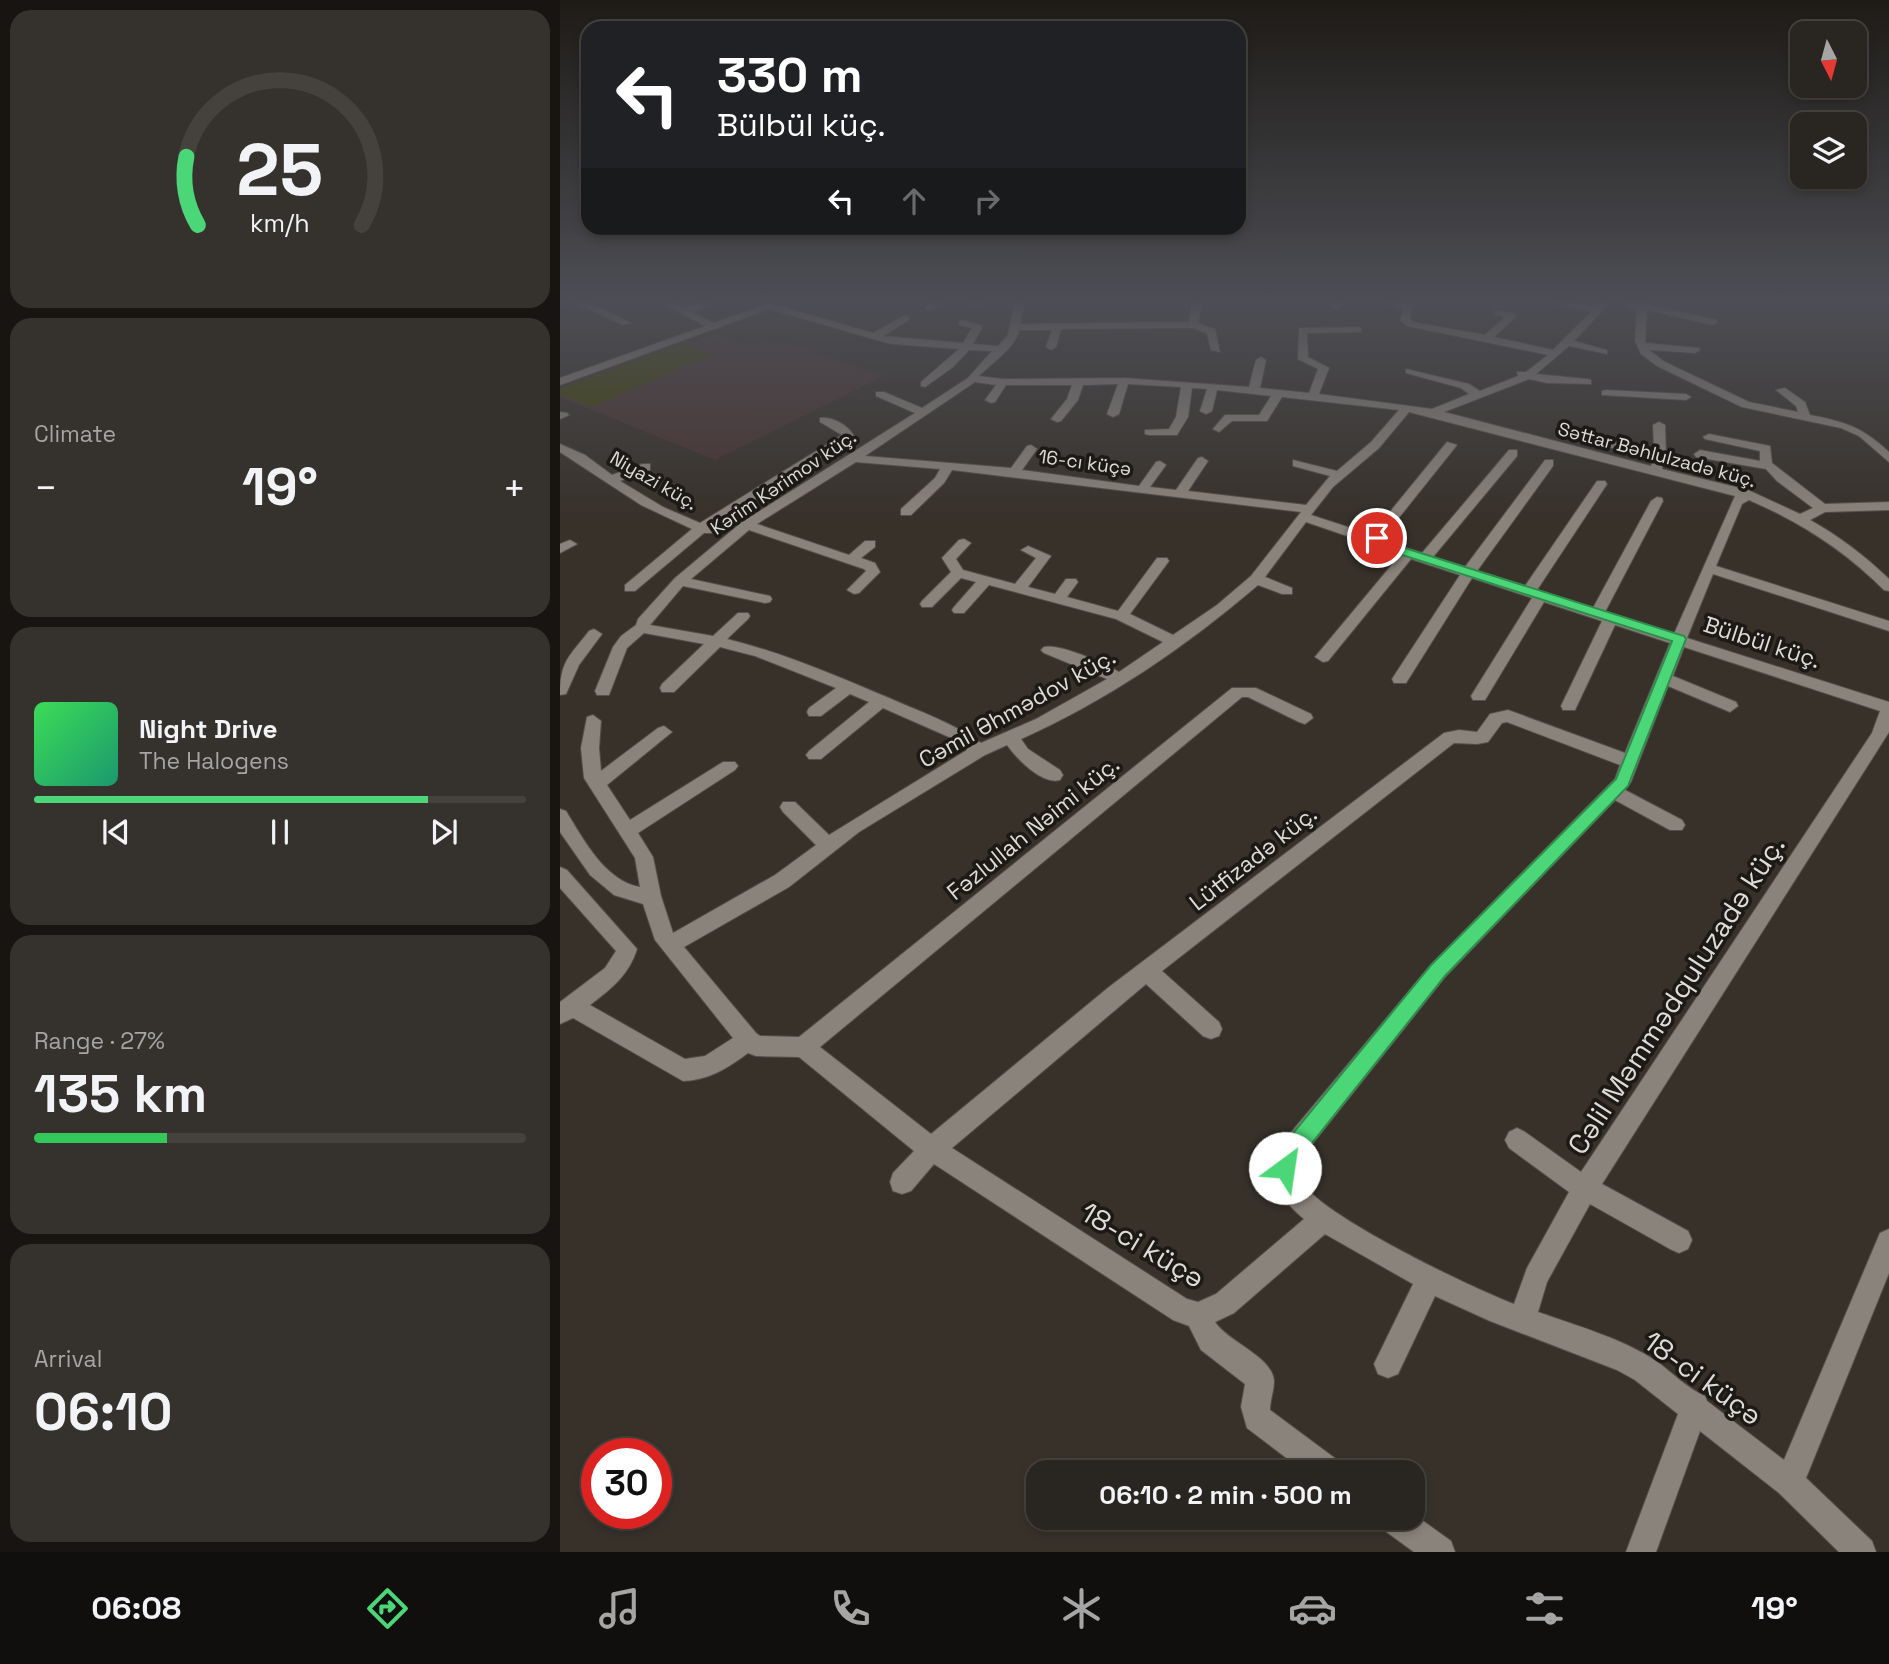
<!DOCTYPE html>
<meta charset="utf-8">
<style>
:root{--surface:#292520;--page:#35312d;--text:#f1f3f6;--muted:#a5a5a5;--line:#45423e;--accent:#4bd677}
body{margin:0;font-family:"Space Grotesk",sans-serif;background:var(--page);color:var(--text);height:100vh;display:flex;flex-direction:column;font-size:26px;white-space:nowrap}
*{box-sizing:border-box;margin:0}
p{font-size:23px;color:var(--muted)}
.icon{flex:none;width:38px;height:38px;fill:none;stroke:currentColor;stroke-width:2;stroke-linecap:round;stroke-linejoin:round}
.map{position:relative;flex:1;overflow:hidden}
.details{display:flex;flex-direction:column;gap:10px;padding:10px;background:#171412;width:560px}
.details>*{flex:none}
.banner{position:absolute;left:21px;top:21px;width:665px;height:214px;border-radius:21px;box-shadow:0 4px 10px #0003,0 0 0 2px var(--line);background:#202124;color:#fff;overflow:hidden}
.needle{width:46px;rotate:174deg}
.fabs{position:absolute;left:1230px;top:21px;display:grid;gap:14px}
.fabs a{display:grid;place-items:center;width:77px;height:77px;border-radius:14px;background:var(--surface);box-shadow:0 4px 10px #0003,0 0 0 2px var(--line);font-size:35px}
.speed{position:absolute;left:21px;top:1438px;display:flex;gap:14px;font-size:35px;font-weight:700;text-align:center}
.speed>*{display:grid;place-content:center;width:91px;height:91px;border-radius:50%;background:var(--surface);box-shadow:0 4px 10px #0003,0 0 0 2px var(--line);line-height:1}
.speed .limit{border:10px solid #d22;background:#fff;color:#111}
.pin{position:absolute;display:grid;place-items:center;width:60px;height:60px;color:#fff;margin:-30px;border:4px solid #fff;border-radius:50%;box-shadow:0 2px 7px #0007}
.me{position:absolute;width:77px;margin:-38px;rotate:31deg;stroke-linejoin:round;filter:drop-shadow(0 0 5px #0008)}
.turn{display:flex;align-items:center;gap:24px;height:147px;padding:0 21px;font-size:32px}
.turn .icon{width:91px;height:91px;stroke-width:2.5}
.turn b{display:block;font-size:49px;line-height:60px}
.lanes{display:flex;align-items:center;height:66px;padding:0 21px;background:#0003;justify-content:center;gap:35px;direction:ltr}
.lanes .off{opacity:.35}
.big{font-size:52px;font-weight:700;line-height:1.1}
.details .card{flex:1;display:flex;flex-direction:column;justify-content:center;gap:10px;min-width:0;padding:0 24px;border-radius:21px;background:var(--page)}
.details .dial{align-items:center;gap:0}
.dial svg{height:182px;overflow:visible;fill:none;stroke:var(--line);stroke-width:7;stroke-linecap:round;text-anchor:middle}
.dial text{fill:var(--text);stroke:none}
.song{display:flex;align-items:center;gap:21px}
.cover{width:84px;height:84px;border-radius:10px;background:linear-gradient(135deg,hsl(130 70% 55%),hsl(160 70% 35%))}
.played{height:7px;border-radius:4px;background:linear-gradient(90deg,var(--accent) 80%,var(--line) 80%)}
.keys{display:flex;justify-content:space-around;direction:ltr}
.heat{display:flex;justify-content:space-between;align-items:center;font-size:38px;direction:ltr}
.charge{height:10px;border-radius:5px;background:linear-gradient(90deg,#34c759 27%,var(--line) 0)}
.trip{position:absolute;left:466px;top:1460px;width:399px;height:70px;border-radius:21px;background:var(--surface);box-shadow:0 4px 10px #0003,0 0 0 2px var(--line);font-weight:700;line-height:70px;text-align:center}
.tabs{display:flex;height:112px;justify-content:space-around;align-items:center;background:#100f0d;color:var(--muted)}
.tabs .icon{width:49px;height:49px}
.tabs .active{color:var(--accent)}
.tabs b{font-size:32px;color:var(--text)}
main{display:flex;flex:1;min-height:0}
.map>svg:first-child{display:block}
</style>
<main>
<section class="details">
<div class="card dial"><svg viewBox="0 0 100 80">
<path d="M14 69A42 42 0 1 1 86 69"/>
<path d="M14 69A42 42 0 0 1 9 39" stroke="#4bd677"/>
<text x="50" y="56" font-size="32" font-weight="700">25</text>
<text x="50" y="72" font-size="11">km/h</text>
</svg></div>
<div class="card"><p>Climate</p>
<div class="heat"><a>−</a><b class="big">19°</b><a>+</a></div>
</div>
<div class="card">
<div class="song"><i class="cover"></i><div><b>Night Drive</b><p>The Halogens</p></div></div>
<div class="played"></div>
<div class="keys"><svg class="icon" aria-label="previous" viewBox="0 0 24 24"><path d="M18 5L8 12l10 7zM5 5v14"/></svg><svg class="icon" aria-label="pause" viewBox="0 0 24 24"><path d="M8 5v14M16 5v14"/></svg><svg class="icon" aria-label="next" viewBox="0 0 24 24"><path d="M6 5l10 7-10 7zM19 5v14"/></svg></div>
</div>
<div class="card"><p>Range · 27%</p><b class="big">135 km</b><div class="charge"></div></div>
<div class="card"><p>Arrival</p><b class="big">06:10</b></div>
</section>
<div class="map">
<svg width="1329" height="1552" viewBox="0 0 1329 1552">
<rect width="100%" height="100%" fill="#37312a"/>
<polygon fill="#483432" points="155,334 191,346 206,340 219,344 225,342 324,376 155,460 0,397 0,387 127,340 133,343"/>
<polygon fill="#3f4107" points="124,343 153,354 32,407 0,394 0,388"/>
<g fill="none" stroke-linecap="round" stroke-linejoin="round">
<g stroke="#544f4a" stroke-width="2">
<g id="minor">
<polygon points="0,301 8,301 0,305"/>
<polygon points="12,301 25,301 71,323 63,325"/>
<path d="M112,301H123L119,305L126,308L146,301H160L133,312L154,323L209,303L313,333L346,315L349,316V320L323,336L403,343L412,328L399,325V321L402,320L423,326L413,344L438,346L448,335L455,301H465L460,324L629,322L632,301H642L638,323L655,329L660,352L651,350L647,333L632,328L501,329L496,347L491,350L486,347L492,330H459C456,348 431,363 419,376L443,379L564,378L689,387L696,360L701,357L706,360L700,388L749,393L758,369L738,359L739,328L798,327L801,328V332L747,333L748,357L769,368L759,394L872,409L909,394L901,388L846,373V369L909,384L920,391L958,376L957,372H966L988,355L847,326L840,320L844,309L821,301L852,305L850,319L853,322L925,335L945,317L935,314V310L955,314V318L934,337L993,350L1031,312L985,301H1005L1036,307L1041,301H1051L1014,341L1047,350V354L1009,346L976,374L1027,379L1031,380V384L987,383L969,379L884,412L1091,466L1093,458L1040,445L1046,441L1094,451L1093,425L1099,422L1105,425L1106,456L1102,469L1188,490L1240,514L1253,508L1217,481L1206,469L1136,457L1134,454L1140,450L1200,461V451L1145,439L1143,437L1149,434L1210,446L1212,463L1265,504L1329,502V510L1265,512L1250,520C1279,536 1305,556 1329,579V591L1324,590C1284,550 1240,522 1189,500L1182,504L1156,566L1329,621V631L1153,574L1127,638L1329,702V732L1042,1184L1128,1231L1132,1240L1128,1249L1119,1253L1110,1249L1030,1204L987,1282L978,1312C1017,1326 1061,1338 1096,1361C1112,1372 1126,1388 1145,1396L1147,1401L1224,1460L1320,1233L1329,1229V1273L1246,1478L1312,1541L1316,1552H1279L1219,1493L1140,1431L1096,1552H1066L1118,1414L1075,1380L1057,1370L930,1321L875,1296L838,1374L828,1378L818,1374L814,1364L853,1284L765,1234L674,1313L655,1322C668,1342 713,1357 714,1381C714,1391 710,1400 710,1410L780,1462L785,1472H745L687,1428L681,1407L685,1384L641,1350L629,1326L613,1320L374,1164L351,1191L342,1194L333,1191L330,1182L333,1173L354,1151L239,1057L196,1056L188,1053C168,1068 149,1080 123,1081L13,1018L0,1024V1002L45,968L56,951L0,888V867L7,870L77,949C69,975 51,989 30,1005L125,1059L145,1056L173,1038L95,940L83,904L54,895L30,875L0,832V809L6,811C23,839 45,881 80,887L75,858L24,778L21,748L27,717L33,715L41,721L39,748L41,771L98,728L104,726L112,732L47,785L70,820L163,762H175L178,766L175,770L78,833L93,857L101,896L113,933L215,875L256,845L223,812L220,807L223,802H235L269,835L407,750L389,737L323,708L261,759H249L246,755L249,751L309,702L290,694L261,716H249L247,712L249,708L276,688L195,656L160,647L114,692H102L100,688L102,684L144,644L84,633L67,648L49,695H37L35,691L53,647L61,636L76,625L78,619L115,578L182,522L355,413L316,396V392H324L362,408L408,378L432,351L409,350L393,367L365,387L361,386V382L399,349L331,344L209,309L0,385V378L145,326L110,307ZM415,382L436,385L425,400L431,403L435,402L446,385H512L507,399L491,419L497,422L501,421L518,400L523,385L558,384L547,414L553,417L559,414L568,384L621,387L616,417L609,429L585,430V434L589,435H617L628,417L632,388L647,389L640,411L646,414L652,411L657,390L711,396L699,415H665L653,429L659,432L672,421H707L722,397L839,410L811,442L777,471L733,460V466L770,476L746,505L628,491L648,461L642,457L638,458L616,490L590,487L606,465L600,461L596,462L579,486L462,470L477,449L471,445L467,446L451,468L305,456ZM849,412L1175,496L1114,634L1045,612L1103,501L1102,498L1097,497L1091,501L1033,608L977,590L1047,484L1045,481H1037L965,586L917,571L993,466V460H985L905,567L873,557L957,456V450H949L862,553L827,542L825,535L897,445L887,442L811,535V541L817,548L840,555L755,657L763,662L768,661L851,559L900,575L832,679L834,683H846L912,578L972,598L911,696L913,700H925L984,602L1042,621L1001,706L1003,710H1015L1055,625L1110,643L1065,753L948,710L930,714L917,732L899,730L884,733L549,987L371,1134L260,1047L682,697H688L739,722L745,724L753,718L751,714L696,688H672L239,1037L200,1036L196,1033L124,947L229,887L299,832L425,755L447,745C457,759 482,785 500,780L503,775L500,770L468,749L461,739C546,701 627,646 698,585L722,594H732V588L705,577L746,522L790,537H800V531L751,515L773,487L819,448ZM296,462L380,469L375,478L341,509V515H351L384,483L392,470L741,512L691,576L657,605L613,635L570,614L609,561L607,558H597L558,611L507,597L518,582L516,579H506L495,594L468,587L491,556L468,546L461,550L476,558L455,584L403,570L396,559L411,543L404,539L399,540L382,558L391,572L362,601L360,604L362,607H372L401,578L416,582L394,607L392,610L394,613H404L429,585L556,619L603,642L559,672C545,663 498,643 484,647L481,650L484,653L547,679L476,719L421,743C393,723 361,712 329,698C276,676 224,653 167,639L188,619L190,616L188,613H178L153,636L90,625L123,586L205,603L210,602L212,599L210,596L131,579L189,530L304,569L306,571L287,590L294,594L299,593L320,572L315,563L301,558L315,547V541H305L289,555L197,524ZM1124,647L1320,711L1312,733L1021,1172L965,1132L957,1128L949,1132L945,1140L949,1148L1009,1192L967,1268L954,1304C914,1289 754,1213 739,1178C737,1173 738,1167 738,1162L885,977L1055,800L1110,830H1122L1125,825L1122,820L1065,790L1071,782L1108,686L1170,712L1178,706L1176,702L1113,676ZM947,722L1060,765L1055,779L871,965L718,1148C707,1177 722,1201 744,1219L656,1294L638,1302L627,1299L392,1148L586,984L643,1036L651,1039L659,1036L662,1029L659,1022L602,971L894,743L917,744L928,742L942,723Z"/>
<polygon points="373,301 384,301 372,310 366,310 366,306"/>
<polygon points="397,301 422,301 424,303 419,306"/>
<polygon points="773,301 783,301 779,309 773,309"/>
<path d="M1059,301H1075L1156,320L1158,322L1153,325L1087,310L1085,341L1086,343L1139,348L1140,350L1135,353L1089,350L1105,362L1189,402L1238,412L1236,406L1216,390L1225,388L1245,402L1250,415C1286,422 1302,427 1329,452V462L1299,436L1281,428L1182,407L1097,366L1081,354L1075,341L1077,310Z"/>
<polygon points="1046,390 1126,394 1131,397 1126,400 1042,395 1042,391"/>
<polygon points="0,412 7,413 9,415 0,419"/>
<path d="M260,418C272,416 288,425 294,436L152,527L156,530L154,533H144L75,591H65V585L132,529L81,505L0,452V444L25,455L52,475L82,464H90V470L60,481L103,507L140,523L282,435L260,422Z"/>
<polygon points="10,540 17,544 0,553 0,544"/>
<path d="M34,629L42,634L19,665L6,694L0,695C0,661 9,657 29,631Z"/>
<polygon points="852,1513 891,1541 895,1552 854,1552 821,1528 817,1517 852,1517"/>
</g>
</g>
<use href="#minor" fill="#8a837b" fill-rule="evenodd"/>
</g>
<linearGradient id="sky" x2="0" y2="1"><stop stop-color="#1e1b17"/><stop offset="0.58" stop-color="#4d4e55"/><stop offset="1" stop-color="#4d4e55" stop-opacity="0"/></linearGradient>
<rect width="1329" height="518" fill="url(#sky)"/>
<polygon fill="#4bd677" stroke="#318b4d" stroke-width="2" points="817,535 826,542 1124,636 1126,639 1068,786 885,976 737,1162 733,1176 725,1179 717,1176 714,1168 720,1149 871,965 1056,779 1112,641 817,547 811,538"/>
<g text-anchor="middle" stroke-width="7" stroke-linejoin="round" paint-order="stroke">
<g font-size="19" fill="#dfdbd7" stroke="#1c1916">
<text transform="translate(1097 454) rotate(15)" y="7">Səttar Bəhlulzadə küç.</text>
<text transform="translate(525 462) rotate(8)" y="7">16-cı küçə</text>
<text transform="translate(94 480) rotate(30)" y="7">Niyazi küç.</text>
<text transform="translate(223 482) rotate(-34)" y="7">Kərim Kərimov küç.</text>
</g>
<g font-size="23" fill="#dfdbd7" stroke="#1c1916">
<text transform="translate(1202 642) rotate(18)" y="8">Bülbül küç.</text>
<text transform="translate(457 708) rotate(-29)" y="8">Cəmil Əhmədov küç.</text>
<text transform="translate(473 828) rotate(-39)" y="8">Fəzlullah Nəimi küç.</text>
<text transform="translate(693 858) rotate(-38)" y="8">Lütfizadə küç.</text>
</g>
<g font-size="28" fill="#dfdbd7" stroke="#1c1916">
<text transform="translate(1116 995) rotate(-57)" y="10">Cəlil Məmmədquluzadə küç.</text>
<text transform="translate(583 1245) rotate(31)" y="10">18-ci küçə</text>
<text transform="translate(1143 1378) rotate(36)" y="10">18-ci küçə</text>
</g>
</g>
</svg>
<div class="fabs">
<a><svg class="needle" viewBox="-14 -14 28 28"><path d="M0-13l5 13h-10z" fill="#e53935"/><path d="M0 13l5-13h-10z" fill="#a5a5a5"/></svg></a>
<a><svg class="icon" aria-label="layers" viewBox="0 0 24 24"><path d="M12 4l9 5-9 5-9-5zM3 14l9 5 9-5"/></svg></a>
</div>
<div class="speed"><div class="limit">30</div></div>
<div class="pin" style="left:817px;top:538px;background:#d93025"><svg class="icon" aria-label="arrive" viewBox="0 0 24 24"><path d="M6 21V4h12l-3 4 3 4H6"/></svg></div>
<svg class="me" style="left:725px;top:1168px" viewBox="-20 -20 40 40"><circle r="19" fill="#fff"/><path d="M0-13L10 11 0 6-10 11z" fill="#4bd677"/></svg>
<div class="trip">06:10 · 2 min · 500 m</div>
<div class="banner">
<div class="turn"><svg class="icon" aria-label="left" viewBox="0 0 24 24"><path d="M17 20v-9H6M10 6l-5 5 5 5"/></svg><div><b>330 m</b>Bülbül küç.</div></div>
<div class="lanes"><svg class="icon" aria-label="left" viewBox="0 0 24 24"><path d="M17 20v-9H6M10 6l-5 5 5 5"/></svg><svg class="icon off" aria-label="ahead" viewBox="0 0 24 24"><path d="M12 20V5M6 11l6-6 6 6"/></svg><svg class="icon off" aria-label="right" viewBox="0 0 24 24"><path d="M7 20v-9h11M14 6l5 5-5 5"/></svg></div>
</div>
</div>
</main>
<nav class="tabs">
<b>06:08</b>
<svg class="icon active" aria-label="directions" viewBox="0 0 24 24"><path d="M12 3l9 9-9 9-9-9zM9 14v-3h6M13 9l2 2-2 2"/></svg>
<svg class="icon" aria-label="music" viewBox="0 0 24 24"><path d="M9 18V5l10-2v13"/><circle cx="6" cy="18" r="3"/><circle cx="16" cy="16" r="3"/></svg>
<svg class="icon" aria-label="phone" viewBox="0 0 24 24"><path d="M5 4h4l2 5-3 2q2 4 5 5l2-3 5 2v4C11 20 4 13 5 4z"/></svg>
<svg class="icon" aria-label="climate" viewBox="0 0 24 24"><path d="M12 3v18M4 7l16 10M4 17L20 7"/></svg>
<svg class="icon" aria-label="car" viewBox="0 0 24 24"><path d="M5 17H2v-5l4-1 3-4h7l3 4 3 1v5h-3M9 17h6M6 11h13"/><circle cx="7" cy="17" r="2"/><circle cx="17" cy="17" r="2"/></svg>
<svg class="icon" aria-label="filters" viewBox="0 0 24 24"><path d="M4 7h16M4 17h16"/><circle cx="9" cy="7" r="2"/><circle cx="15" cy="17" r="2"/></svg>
<b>19°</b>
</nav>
